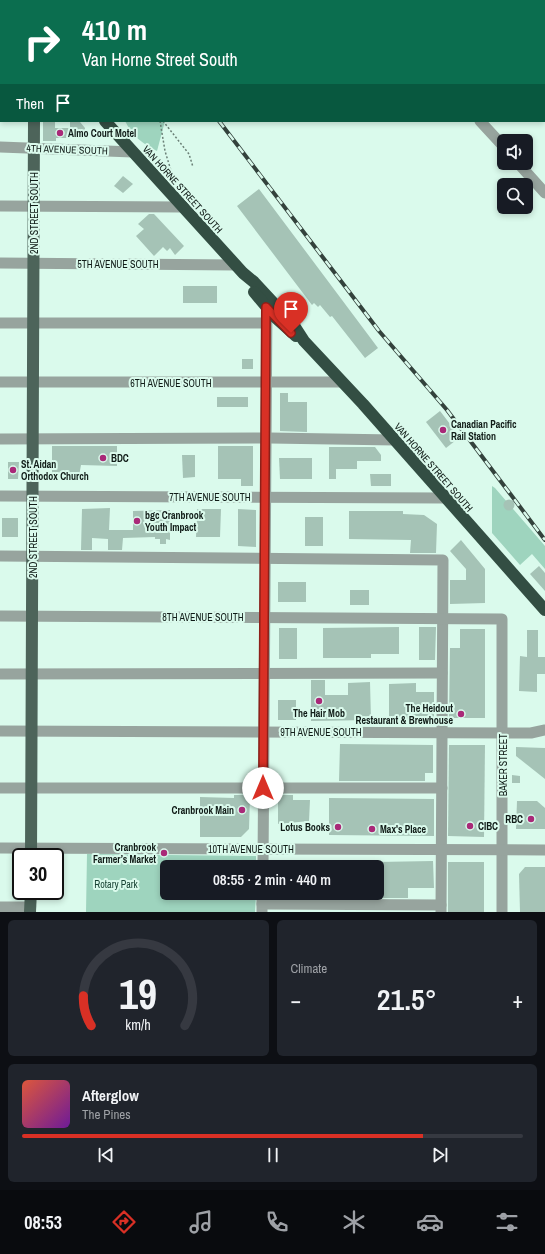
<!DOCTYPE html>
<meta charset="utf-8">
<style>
:root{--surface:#171b24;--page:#20242c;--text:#f1f3f6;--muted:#9ea1a6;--line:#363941;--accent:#d93025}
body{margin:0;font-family:"Archivo Narrow",sans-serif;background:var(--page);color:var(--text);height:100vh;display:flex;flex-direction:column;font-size:15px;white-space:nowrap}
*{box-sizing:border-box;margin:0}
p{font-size:13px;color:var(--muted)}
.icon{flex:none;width:22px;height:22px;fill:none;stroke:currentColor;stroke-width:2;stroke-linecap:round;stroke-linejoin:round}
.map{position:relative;height:912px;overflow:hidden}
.details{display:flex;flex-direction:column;gap:8px;padding:8px;background:#0d0f14;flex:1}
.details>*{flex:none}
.guide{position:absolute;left:0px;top:0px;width:545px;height:122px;box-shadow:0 2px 6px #0003;background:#0b6e4f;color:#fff;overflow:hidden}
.buttons{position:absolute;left:497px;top:134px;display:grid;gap:8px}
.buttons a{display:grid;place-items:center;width:36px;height:36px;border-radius:6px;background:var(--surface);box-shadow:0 2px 6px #0003;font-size:20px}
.speed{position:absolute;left:12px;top:848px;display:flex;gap:8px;font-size:20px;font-weight:700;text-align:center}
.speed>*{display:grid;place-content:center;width:52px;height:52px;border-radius:50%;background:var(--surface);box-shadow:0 2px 6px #0003;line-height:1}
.speed .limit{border:2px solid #111;border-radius:6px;background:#fff;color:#111}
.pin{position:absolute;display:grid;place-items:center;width:34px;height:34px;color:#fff;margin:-41px -17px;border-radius:50% 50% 50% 0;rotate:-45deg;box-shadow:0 0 4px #0007}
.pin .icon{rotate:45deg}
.me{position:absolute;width:44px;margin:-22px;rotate:0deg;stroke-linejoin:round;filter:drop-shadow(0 0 3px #0008)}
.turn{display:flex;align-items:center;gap:14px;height:84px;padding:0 16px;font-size:18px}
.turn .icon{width:52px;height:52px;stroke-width:2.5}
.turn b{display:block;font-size:28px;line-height:34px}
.then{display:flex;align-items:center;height:38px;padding:0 16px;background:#0003;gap:8px;font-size:15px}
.big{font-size:30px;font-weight:600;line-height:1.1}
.details .card{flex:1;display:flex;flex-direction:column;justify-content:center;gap:6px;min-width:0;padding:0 14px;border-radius:6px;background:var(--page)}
.details .dial{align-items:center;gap:0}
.dial svg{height:104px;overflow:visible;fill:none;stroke:var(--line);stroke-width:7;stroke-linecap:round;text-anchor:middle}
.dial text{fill:var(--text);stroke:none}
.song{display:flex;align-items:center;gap:12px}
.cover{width:48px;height:48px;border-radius:6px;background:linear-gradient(135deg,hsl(10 70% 55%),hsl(280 70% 35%))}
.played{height:4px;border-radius:2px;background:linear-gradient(90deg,var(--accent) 80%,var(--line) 80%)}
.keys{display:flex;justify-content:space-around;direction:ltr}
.heat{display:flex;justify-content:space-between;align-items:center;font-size:22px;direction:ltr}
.details .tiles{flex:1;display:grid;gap:8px;grid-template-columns:1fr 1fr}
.card:last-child{grid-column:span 2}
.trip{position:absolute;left:160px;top:860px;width:224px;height:40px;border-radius:6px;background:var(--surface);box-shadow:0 2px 6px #0003;font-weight:600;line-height:40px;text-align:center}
.menu{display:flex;height:64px;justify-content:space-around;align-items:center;background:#090b0e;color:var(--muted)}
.menu .icon{width:28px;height:28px}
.menu .on{color:var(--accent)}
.menu b{font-size:18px;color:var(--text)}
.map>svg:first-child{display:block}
</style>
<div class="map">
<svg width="545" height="912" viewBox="0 0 545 912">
<rect width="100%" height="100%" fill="#dafaec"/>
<g fill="#9ed4be">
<path d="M125,121H165L157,151C142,144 132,135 125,121Z"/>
<polygon points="492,486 495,488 545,546 545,569 532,554 520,565 492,533"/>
<polygon points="87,854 256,856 256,867 167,867 167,893 256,893 255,912 86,912"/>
</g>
<g fill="#a5c3b6">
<polygon points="43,121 55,121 55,128 70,128 70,122 80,122 85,128 85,138 56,138 56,141 43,141"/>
<polygon points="123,176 133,184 123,193 114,186"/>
<polygon points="259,189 378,348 365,358 332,316 330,317 320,305 318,307 314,303 312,305 237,206"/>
<polygon points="149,214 154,214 184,246 175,255 170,248 167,251 163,247 154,256 136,236 144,229 138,224"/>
<rect x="183" y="286" width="34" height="17"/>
<rect x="242" y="359" width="11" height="10"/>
<polygon points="280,393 288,393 288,402 307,402 307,432 280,431"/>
<rect x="217" y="397" width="31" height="10"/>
<polygon points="440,411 460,437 446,448 426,422"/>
<polygon points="52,446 117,446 117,466 81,465 79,476 52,477"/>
<polygon points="218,446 253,446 253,486 241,486 241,479 218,479"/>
<polygon points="329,447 375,447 381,455 381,461 357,461 357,469 336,469 336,479 329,479"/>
<polygon points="182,455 195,455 195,477 183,478"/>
<polygon points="279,458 312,458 312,479 280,479"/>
<polygon points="8,462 19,462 18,479 8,479"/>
<polygon points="370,474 391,474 391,486 371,486"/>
<circle cx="509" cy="505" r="5.5"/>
<polygon points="110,508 109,530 133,530 133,511 170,510 170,540 166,539 166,544 160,544 160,539 155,539 155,537 123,538 122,550 108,550 108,539 92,538 92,550 81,550 82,509"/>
<polygon points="197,509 221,509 220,537 196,537"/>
<polygon points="238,509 256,510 256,547 238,546"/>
<polygon points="349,511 403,511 403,514 424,515 437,524 436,553 410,553 411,540 349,539"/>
<rect x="305" y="517" width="18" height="29"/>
<rect x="2" y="518" width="16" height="19"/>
<polygon points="461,540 485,569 485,603 450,604 450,580 466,580 466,569 450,551"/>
<polygon points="539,566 545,573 545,591 530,574"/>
<rect x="278" y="582" width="28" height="20"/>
<rect x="350" y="590" width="19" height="15"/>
<polygon points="399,627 399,654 371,654 371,658 323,658 323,628"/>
<polygon points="419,627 436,627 435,660 419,660"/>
<rect x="279" y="628" width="18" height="31"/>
<polygon points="460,629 485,629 485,718 449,718 450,648 460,648"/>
<polygon points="527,630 538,630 538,657 545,657 545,674 537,674 537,692 519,691 520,656 527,657"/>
<polygon points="311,680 325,680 325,695 348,695 348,683 370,682 371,720 311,721"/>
<polygon points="416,683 416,692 434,692 434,720 389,720 389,684"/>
<rect x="278" y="700" width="18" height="20"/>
<polygon points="340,744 433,745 433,773 425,773 425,781 339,781"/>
<polygon points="449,745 485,745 484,837 448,836"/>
<polygon points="516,747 545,748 545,779 516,756"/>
<polygon points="512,775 520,776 520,783 512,783"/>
<polygon points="234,795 250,795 249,829 241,837 200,837 200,797 234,798"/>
<polygon points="278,795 293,795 293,800 310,800 309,821 278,824"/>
<polygon points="329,798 434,799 434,836 329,835"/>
<polygon points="517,801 537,801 545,808 545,829 516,829"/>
<polygon points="377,862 433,861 434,888 408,888 408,898 373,898 373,893 377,893"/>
<rect x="448" y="862" width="36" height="50"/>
<polygon points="525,867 545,867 545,912 520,912 519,874"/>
<rect x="295" y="893" width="27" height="4"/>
</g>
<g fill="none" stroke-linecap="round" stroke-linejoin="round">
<g stroke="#6b8077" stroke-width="1.5" stroke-dasharray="2 2" stroke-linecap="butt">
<polyline points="160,121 165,151 172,174"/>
<polyline points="163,121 189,154 193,167"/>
</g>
<g stroke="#97a49e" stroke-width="11">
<polyline points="370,0 371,1"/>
<polyline points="0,28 1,27"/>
<polyline points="0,89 1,89"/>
<polyline points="480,121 504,147"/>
<polyline points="0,147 133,152"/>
<polyline points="518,163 545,193"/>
<polyline points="0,206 184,207"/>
<polyline points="0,263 236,265"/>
<polyline points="0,323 266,323"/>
<polyline points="0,382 342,382"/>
<polyline points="0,439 270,438 395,440"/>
<polyline points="0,496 444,498"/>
<polyline points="0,556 443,560 441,912"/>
<polyline points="0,616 502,619 502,912"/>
<polyline points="0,674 442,673"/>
<polyline points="0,731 531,733 545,730"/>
<polyline points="0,788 442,788"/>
<polyline points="0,848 545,850"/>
<polyline points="263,867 267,302"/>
<polyline points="262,904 441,905"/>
<polyline points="0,907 30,907"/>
<polyline points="262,912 262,893"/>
</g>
<g stroke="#4d645a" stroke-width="12">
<polyline points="31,857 34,121"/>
<polyline points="30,912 31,891"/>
</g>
<g stroke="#334e43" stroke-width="12">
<polyline points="0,7 1,8"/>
<polyline points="105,121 243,273 254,282 293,324 304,341 363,404 545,610"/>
<polyline points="254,292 275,317 296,336"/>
</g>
<g stroke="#33423c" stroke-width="4">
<g id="rail">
<polyline points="121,0 122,1"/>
<polyline points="219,121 379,331 447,410 545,540"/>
</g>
</g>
<use href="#rail" stroke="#dafaec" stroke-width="2.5" stroke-dasharray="8" stroke-linecap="butt"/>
</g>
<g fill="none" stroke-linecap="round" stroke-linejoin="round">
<g stroke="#8d1f18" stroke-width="10">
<polyline id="route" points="263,788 266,307 291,333"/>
</g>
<use href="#route" stroke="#d93025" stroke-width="7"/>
</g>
<g fill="#a92978" stroke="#dafaec" stroke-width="1.5">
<circle cx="60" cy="133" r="4"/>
<circle cx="443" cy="430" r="4"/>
<circle cx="103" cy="458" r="4"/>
<circle cx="13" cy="470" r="4"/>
<circle cx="137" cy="521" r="4"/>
<circle cx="319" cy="701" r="4"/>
<circle cx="461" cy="714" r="4"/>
<circle cx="242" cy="810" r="4"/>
<circle cx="531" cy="819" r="4"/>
<circle cx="470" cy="826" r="4"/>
<circle cx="338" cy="827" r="4"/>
<circle cx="372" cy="829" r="4"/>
<circle cx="164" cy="853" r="4"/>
</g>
<g text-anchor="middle" stroke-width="4" stroke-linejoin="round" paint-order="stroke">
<g font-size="10" font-weight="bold" fill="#101b17" stroke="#dafaec" text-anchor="start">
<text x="68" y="137">Almo Court Motel</text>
<text x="451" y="428">Canadian Pacific<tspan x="451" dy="12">Rail Station</tspan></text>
<text x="111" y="462">BDC</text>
<text x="21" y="468">St. Aidan<tspan x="21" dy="12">Orthodox Church</tspan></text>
<text x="145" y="519">bgc Cranbrook<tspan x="145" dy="12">Youth Impact</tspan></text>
<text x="453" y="712" text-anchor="end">The Heidout<tspan x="453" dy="12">Restaurant &amp; Brewhouse</tspan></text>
<text x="319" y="717" text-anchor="middle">The Hair Mob</text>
<text x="234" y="814" text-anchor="end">Cranbrook Main</text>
<text x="523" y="823" text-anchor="end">RBC</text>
<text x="478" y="830">CIBC</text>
<text x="330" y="831" text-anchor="end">Lotus Books</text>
<text x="380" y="833">Max's Place</text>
<text x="156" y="851" text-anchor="end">Cranbrook<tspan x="156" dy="12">Farmer’s Market</tspan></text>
</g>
<g font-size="10" fill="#101b17" stroke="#dafaec">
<text transform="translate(67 149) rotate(2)" y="4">4TH AVENUE SOUTH</text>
<text transform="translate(183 189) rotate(48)" y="4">VAN HORNE STREET SOUTH</text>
<text transform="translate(34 213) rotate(-90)" y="4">2ND STREET SOUTH</text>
<text x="118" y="268">5TH AVENUE SOUTH</text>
<text x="171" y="387">6TH AVENUE SOUTH</text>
<text transform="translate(434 467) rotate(49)" y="4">VAN HORNE STREET SOUTH</text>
<text x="210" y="501">7TH AVENUE SOUTH</text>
<text transform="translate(33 537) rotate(-90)" y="4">2ND STREET SOUTH</text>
<text x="203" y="621">8TH AVENUE SOUTH</text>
<text x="321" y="736">9TH AVENUE SOUTH</text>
<text transform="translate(503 765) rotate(-90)" y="4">BAKER STREET</text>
<text x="251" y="853">10TH AVENUE SOUTH</text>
</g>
<g font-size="10" fill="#174233" stroke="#dafaec">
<text x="116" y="888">Rotary Park</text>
</g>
</g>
</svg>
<div class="buttons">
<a><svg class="icon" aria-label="sound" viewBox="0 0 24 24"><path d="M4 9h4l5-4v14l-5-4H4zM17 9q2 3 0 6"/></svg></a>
<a><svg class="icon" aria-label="search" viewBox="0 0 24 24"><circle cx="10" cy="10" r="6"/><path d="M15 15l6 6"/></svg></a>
</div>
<div class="speed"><div class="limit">30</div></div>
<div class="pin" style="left:291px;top:333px;background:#d93025"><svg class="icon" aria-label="arrive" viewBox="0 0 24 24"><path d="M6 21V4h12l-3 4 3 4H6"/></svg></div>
<svg class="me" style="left:263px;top:788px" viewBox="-20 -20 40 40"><circle r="19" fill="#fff"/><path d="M0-13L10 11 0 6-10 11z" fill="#d93025"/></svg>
<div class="trip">08:55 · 2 min · 440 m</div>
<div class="guide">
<div class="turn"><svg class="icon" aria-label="right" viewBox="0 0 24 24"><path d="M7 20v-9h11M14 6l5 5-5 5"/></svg><div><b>410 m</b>Van Horne Street South</div></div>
<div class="then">Then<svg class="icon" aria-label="arrive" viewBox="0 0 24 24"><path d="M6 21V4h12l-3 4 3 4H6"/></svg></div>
</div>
</div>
<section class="details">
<div class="tiles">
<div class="card dial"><svg viewBox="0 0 100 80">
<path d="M14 69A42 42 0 1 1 86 69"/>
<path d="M14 69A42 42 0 0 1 8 46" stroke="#d93025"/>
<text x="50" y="56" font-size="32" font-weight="700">19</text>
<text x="50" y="72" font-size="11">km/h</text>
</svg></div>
<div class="card"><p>Climate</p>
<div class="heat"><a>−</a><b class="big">21.5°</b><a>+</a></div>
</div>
<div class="card">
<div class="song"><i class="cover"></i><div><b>Afterglow</b><p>The Pines</p></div></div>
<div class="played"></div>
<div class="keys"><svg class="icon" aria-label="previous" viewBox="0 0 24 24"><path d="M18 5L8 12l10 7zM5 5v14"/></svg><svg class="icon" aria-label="pause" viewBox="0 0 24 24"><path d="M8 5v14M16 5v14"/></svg><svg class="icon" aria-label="next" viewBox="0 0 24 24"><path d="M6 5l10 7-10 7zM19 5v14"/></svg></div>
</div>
</div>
</section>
<nav class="menu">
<b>08:53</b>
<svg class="icon on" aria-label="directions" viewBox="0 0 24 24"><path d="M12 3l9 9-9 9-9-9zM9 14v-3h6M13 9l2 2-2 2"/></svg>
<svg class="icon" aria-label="music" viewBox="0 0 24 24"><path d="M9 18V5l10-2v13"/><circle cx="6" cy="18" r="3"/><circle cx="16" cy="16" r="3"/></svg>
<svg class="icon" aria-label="phone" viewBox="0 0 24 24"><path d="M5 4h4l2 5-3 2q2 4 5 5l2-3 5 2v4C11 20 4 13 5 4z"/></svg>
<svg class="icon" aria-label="climate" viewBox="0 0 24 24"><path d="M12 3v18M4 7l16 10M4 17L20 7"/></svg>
<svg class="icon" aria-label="car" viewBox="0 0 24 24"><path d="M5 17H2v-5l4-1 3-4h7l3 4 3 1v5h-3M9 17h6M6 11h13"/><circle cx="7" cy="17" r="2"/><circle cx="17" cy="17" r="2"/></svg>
<svg class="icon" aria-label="filters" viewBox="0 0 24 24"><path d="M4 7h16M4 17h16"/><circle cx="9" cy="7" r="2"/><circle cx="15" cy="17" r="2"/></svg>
</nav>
